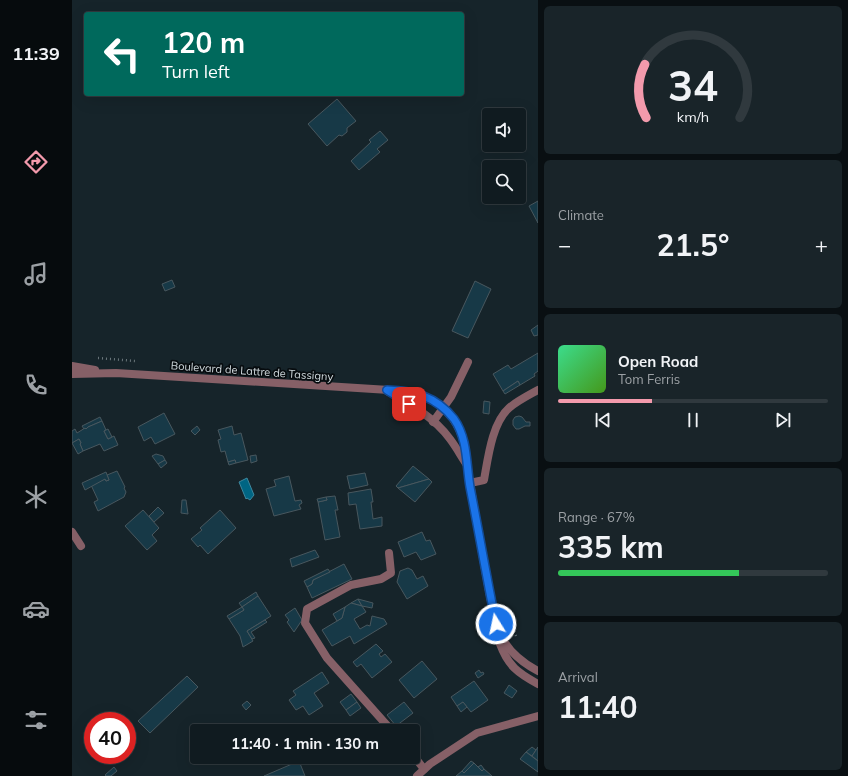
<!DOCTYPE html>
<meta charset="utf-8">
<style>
:root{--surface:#101b20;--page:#192429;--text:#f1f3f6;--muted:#9ca1a5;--line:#30393e;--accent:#f39aac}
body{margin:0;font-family:Mulish,sans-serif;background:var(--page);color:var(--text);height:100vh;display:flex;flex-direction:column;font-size:15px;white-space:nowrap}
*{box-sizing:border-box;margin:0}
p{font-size:13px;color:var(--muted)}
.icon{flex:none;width:22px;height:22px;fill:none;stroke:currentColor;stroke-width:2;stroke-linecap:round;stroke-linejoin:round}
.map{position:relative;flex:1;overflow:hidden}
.side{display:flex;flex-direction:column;gap:6px;padding:6px;background:#090f12;width:310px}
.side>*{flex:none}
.hud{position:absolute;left:12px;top:12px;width:380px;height:84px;border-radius:4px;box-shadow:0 4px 16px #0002,0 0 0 1px var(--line);background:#00695c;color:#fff;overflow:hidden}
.controls{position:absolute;left:410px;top:108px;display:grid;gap:8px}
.controls a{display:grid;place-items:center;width:44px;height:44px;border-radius:4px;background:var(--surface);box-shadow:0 4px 16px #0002,0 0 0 1px var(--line);font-size:20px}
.speed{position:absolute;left:12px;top:712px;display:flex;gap:8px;font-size:20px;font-weight:700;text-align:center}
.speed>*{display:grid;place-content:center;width:52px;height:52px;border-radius:50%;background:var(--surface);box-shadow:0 4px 16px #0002,0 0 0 1px var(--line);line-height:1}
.speed .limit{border:6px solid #d22;background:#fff;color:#111}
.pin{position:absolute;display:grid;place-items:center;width:34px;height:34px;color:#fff;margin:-17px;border-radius:8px;box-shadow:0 2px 6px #0006}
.me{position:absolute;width:44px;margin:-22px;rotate:350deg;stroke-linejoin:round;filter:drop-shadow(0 0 3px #0008)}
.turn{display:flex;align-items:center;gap:14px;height:84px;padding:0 12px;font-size:18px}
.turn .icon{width:52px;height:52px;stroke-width:2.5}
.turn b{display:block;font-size:28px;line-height:34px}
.big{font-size:30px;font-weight:700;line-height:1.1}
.side .tile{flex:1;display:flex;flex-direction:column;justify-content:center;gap:6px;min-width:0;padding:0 14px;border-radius:6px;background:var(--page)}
.side .dial{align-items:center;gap:0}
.dial svg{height:104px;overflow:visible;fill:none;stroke:var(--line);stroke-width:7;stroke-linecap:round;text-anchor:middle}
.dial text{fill:var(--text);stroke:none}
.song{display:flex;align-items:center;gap:12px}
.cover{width:48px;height:48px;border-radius:6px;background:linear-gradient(135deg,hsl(150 70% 55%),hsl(100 70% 35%))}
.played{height:4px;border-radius:2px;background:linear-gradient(90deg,var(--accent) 35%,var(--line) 35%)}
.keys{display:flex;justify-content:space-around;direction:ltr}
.heat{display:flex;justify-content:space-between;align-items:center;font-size:22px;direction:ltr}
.charge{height:6px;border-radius:3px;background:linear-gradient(90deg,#34c759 67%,var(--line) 0)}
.trip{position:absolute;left:118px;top:724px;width:230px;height:40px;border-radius:4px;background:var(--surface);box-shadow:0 4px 16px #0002,0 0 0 1px var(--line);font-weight:700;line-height:40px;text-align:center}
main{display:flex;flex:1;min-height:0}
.dock{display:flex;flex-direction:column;width:72px;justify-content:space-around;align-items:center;background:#060b0d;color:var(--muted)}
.dock .icon{width:28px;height:28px}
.dock .current{color:var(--accent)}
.dock b{font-size:18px;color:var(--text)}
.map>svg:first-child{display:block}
</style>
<main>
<nav class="dock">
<b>11:39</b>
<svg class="icon current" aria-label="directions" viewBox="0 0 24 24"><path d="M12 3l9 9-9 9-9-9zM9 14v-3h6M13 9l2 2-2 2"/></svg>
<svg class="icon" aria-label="music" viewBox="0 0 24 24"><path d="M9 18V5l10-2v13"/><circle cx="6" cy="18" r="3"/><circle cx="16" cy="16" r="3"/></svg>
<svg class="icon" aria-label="phone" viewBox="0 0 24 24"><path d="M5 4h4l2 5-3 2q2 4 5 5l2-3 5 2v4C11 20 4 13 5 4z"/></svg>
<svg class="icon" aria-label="climate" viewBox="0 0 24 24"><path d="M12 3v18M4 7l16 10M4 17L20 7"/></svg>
<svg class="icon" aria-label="car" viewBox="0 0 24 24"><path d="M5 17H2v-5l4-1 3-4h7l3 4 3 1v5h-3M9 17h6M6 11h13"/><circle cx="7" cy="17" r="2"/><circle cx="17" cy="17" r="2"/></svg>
<svg class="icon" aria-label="filters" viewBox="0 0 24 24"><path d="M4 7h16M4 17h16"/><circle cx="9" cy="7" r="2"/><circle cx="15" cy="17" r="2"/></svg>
</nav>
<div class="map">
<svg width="466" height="776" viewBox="0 0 466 776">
<rect width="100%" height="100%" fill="#16242a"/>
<polygon fill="#006583" stroke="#3f889f" points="175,478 182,495 178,500 175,498 174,499 167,482"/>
<g fill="#173947" stroke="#48575e">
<polygon points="265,99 284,121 275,128 275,132 270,136 267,135 255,146 236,124"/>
<polygon points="308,131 316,140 305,149 308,152 287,170 279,161 299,142 297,140"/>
<polygon points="466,201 466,223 457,206"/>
<polygon points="100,280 103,287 93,291 90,284"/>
<polygon points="403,281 419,289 396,338 380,331"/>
<polygon points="466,325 466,335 462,336 459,330"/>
<polygon points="466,353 466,371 462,374 463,376 448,385 446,381 431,391 421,374 436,365 439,369"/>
<polygon points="446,381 448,385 433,394 431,391"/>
<polygon points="412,401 418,402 417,414 411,413"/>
<polygon points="92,413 103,434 83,444 79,437 72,441 66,427"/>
<polygon points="447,416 450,417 454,422 458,422 458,426 453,426 447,429 444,429 441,425 441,420 443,417"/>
<polygon points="28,417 30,421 16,427 14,429 13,428 12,429 10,426"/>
<polygon points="30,421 34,430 32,431 36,439 42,436 46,445 32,451 28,444 11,451 8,444 9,443 7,439 0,443 0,431 3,429 5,433 13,428 14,429 16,427"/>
<polygon points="125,426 128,430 123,435 119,431"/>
<polygon points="160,426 162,435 169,433 176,460 164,463 163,460 156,462 153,451 149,452 146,440 149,439 146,430"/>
<polygon points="36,429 40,437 36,439 32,431"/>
<polygon points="7,439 9,443 8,444 11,451 6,454 0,443"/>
<polygon points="84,454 91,456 93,460 86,464 80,456"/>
<polygon points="184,455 185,461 179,463 178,456"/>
<polygon points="93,460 95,463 89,468 86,464"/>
<polygon points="163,460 164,463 157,465 156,462"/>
<polygon points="341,466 357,479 326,488 324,486"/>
<polygon points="45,471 53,487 52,488 54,492 52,497 26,511 22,502 26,500 19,485 33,479 34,481 37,480 35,475"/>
<polygon points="34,472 37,480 34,481 33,479 13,490 10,483"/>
<polygon points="293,473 296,485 278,489 275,476"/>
<polygon points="217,476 223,501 229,500 230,503 227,505 229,509 202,516 194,489 204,486 202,480"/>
<polygon points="357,479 360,482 343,502 326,488"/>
<polygon points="299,489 301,502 299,502 301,519 310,517 310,526 288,529 284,504 277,505 276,493"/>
<polygon points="263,496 266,510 263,510 268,537 253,540 246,502 255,500 254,497"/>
<polygon points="254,497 255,500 246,502 245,499"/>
<polygon points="110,500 114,500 116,514 109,513"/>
<polygon points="86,507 92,513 82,522 77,516"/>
<polygon points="71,510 87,528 80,535 85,541 75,550 53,526"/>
<polygon points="148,510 164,528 136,554 128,545 126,547 119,539 130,530 128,528"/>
<polygon points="350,532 354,541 358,540 364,554 349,560 344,552 332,557 326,542"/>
<polygon points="243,550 247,557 220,567 218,559"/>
<polygon points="272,564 280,579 240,598 235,587 240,584 241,580"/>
<polygon points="336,568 340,570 345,579 351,576 356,586 335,599 325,582 328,571"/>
<polygon points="256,569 258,572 241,580 240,584 235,587 232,581"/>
<polygon points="184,592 186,596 170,607 167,603"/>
<polygon points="186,596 199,616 175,631 181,641 171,647 168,636 157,619 172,610 170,607"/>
<polygon points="286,599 290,606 279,603"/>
<polygon points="286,599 301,603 300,608 290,606"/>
<polygon points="279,603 290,606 294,612 282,619 288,629 295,625 298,626 300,616 312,619 315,624 282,644 278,636 260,646 250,630 270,618 273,607"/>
<polygon points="170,607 172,610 157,619 155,616"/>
<polygon points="273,607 270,618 265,621 261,614"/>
<polygon points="223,608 230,620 222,632 215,622 217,620 213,615"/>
<polygon points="193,620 195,622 179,632 183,638 180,639 175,631"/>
<polygon points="304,644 311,651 307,654 309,657 313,654 320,662 300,678 289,664 285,667 281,662"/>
<polygon points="350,661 365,679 342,698 327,680"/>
<polygon points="407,670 409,673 411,672 412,674 406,678 403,673"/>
<polygon points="250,672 257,683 242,693 251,706 237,715 231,706 224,710 217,700 224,695 221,691"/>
<polygon points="115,676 126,687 78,733 66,721"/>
<polygon points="402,681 416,700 399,712 391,702 385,706 379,697"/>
<polygon points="437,685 445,691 440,698 432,693"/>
<polygon points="279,694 285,702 274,710 268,702"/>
<polygon points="175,701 179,705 174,710 170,705"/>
<polygon points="285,702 289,708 278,716 274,710"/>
<polygon points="332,702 341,713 324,726 315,715"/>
<polygon points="391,702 395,707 389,712 385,706"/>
<polygon points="460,747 464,750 460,756 454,752"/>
<polygon points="466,747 466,761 460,756"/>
<polygon points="454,752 466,761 466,772 448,759"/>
<polygon points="283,757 320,757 316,761 310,760 310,761"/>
<polygon points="227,761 233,776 192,776"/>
<polygon points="399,761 402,763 392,773 390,771"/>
<polygon points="402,763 410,771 412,769 420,776 384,776 390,771 392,773"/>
<polygon points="409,765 412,769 410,771 406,767"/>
<polygon points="42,767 45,771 39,776 34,776 33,775"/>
</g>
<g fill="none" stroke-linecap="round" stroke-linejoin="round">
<g stroke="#6b777c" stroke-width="2.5" stroke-dasharray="1 3" stroke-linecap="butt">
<polyline points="26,358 63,361"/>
<polyline points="434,613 444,636"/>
</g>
<g stroke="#866067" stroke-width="8">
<polyline points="361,422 379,397 396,362"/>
<path d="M398,483L412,480C416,458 420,423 437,408C445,401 457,395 466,390"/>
</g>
<g stroke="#866067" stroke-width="8">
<polyline points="0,532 9,546"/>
<polyline points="317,553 319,573 309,579 279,585 235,609 233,623 255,658 320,731"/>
<polyline points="341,755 352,769"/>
<polyline points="345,776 358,764 405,733 466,716"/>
</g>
<g stroke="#866067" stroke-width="8">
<polyline points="0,366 23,370"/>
<path d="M0,374L44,373L333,391C352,395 369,402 381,419C396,439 394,465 399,489C408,540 416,593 428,644C436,666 446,673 466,684"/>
<path d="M315,391C338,404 362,417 378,439C384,447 389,456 395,465"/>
<path d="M429,636C437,652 451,663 466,671"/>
</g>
</g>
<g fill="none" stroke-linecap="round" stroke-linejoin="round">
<g stroke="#114b97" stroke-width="10">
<path id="route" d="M337,404L315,390C342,391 364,396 382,419C396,439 394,464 398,487C407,533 415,579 424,624"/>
</g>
<use href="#route" stroke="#1a73e8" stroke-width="7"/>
</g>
<g text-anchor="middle" stroke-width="3.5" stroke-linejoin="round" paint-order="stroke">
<g font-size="11" fill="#d2dbdf" stroke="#070c0f">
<text transform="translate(180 371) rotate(4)" y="4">Boulevard de Lattre de Tassigny</text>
</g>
</g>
</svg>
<div class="controls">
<a><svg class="icon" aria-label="sound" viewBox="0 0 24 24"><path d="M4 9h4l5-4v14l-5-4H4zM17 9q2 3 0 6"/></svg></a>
<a><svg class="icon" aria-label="search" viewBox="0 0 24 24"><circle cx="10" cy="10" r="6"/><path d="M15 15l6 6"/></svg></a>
</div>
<div class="speed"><div class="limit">40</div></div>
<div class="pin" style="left:337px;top:404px;background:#d93025"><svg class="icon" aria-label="arrive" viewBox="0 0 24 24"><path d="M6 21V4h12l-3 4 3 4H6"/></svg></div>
<svg class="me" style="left:424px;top:624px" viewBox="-20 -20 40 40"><circle r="17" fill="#1a73e8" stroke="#fff" stroke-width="3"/><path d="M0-11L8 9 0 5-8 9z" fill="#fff"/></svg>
<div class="trip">11:40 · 1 min · 130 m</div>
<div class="hud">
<div class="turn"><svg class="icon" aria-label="left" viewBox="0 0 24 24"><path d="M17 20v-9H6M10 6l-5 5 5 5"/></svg><div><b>120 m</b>Turn left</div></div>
</div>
</div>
<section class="side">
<div class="tile dial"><svg viewBox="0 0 100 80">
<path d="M14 69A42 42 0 1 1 86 69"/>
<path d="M14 69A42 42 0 0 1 13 28" stroke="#f39aac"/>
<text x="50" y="56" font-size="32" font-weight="700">34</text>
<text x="50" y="72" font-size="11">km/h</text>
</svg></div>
<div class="tile"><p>Climate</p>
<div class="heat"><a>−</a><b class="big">21.5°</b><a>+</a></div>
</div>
<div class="tile">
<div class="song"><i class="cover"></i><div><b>Open Road</b><p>Tom Ferris</p></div></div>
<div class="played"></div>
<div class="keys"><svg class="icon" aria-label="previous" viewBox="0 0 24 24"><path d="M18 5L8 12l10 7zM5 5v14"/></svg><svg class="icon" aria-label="pause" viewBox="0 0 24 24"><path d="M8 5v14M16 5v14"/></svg><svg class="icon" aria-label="next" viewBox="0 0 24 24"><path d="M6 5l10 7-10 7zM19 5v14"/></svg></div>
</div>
<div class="tile"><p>Range · 67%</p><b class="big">335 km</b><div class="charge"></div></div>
<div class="tile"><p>Arrival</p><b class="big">11:40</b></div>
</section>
</main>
